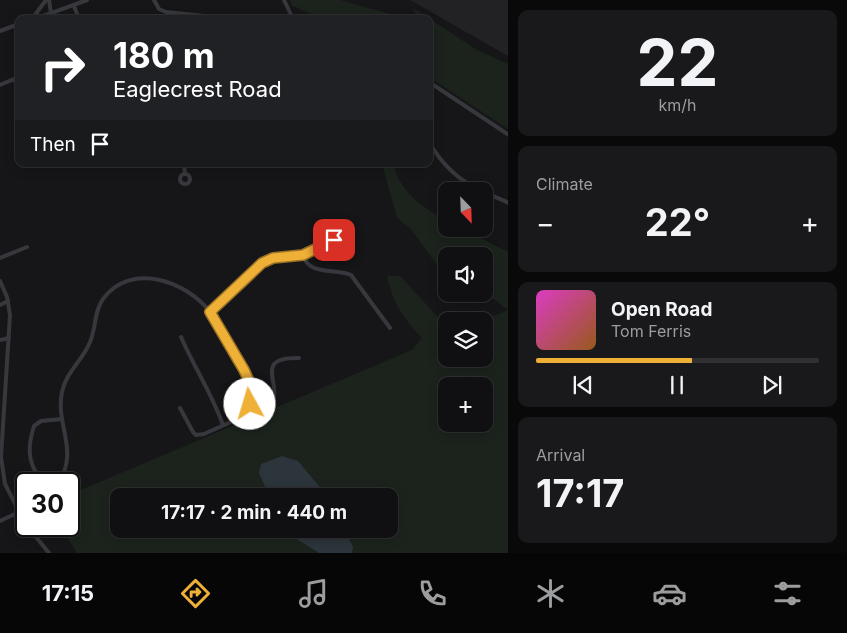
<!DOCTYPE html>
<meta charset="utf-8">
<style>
:root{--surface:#101012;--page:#19191b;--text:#f1f3f6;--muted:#9c9d9f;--line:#303032;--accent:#efb037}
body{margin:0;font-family:Inter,sans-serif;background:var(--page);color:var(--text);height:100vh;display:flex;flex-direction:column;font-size:19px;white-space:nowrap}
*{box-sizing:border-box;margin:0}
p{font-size:16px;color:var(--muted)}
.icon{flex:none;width:28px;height:28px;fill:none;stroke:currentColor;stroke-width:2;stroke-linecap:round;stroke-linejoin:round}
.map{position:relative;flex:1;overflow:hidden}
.sheet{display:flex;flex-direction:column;gap:10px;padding:10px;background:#09090a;width:339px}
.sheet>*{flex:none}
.top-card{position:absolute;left:15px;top:15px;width:418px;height:152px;border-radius:10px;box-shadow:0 2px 12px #0003,0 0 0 1px var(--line);background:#202124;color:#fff;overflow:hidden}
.needle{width:32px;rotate:157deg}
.tools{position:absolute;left:438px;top:182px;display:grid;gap:10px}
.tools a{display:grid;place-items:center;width:55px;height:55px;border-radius:10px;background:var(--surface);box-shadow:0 2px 12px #0003,0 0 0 1px var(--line);font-size:25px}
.speed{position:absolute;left:15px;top:472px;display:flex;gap:10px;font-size:25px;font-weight:700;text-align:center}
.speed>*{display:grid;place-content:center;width:65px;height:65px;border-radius:50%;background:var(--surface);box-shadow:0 2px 12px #0003,0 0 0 1px var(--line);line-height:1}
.speed .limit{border:2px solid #111;border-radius:8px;background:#fff;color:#111}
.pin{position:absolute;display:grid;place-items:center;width:42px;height:42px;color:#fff;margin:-21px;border-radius:10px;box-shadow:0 2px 8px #0006}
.me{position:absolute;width:55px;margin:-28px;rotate:354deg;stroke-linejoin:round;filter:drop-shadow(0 0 4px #0008)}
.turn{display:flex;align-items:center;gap:18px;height:105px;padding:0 15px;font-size:22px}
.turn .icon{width:65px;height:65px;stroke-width:2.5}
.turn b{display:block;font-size:35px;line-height:42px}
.then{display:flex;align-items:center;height:48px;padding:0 15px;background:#0003;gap:10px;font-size:19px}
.big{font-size:38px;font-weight:700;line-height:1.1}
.sheet .card{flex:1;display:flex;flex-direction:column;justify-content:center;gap:8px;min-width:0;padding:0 18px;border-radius:10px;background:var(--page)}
.sheet .dial{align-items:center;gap:0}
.dial b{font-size:65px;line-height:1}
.song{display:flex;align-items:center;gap:15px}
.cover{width:60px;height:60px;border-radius:8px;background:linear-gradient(135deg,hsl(310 70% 55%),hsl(30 70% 35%))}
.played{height:5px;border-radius:2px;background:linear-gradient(90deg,var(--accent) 55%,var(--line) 55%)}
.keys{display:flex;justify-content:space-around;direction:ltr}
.heat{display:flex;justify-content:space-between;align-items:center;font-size:28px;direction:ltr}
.trip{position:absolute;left:110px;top:488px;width:288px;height:50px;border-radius:10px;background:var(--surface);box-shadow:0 2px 12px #0003,0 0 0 1px var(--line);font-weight:700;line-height:50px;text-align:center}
.menu{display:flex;height:80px;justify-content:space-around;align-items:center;background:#060607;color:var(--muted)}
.menu .icon{width:35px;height:35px}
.menu .current{color:var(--accent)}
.menu b{font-size:22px;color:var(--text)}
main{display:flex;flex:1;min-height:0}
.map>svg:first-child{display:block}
</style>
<main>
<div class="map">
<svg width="509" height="553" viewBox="0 0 509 553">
<rect width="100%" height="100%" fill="#161618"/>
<polygon fill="#222225" points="410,0 508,0 508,56"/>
<g fill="#1c231d" fill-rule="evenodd">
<polygon points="290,0 340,0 408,19 324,19 292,6"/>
<polygon points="413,8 477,50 508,64 508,129 429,77 429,19 418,19"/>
<path d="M382,164H393C400,191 422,208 446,220V229H463L508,252V553H77L60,526H69V495L412,350L422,338C403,317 393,304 387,276H400L446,326V359H484L483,321L508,310L484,292V256H446V271L439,268L411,229L397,218ZM446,386H484V424H446ZM119,496H389V529H119Z"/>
</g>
<g fill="#2c353b">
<polygon points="282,456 298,461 327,496 269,496 259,473 261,464"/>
<polygon points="287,529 344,529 353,547 352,553 319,553 292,536"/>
</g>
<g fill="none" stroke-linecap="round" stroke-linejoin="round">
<g stroke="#37383d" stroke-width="4">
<polyline points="49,0 51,13"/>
<polyline points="154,0 159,9 166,12 232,19"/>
<polyline points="284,0 293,19"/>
<polyline points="74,6 79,19"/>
<polyline points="32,19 46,0"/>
<polyline points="35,19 87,0"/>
<polyline points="0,31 19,24"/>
<polyline points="14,79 19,90"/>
<polyline points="429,82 509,135"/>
<polyline points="0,85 19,77"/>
<path d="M429,142C441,163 459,181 482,191"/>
<polyline points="184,164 185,174"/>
<circle cx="185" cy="179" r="5"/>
<polyline points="484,192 509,203"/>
<path d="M303,255C309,276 333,268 351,275L390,328"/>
<polyline points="0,258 27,247"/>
<polyline points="0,281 7,297 10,315 1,457 5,484 26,525"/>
<polyline points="0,305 8,301"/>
<polyline points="210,312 262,263 273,258 303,255 334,240"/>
<path d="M181,337C194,367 212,394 223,425"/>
<polyline points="0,340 9,338"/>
<path d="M180,408L193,432L196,435L204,434L271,404C284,385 251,357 299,358"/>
<path d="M39,477C27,461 28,445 34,426L41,421L62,419"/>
<path d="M58,484C80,450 55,425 62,392C66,372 83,360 90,342C96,329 94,311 103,299C131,261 187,281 211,313C223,329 234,350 243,369C251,383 247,398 254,412"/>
<polyline points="0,521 26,509"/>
<polyline points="27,526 49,553"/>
</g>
</g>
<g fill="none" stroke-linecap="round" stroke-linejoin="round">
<g stroke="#9b7224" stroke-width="12">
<polyline id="route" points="250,404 249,381 244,370 210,312 262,263 273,258 303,255 334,240"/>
</g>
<use href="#route" stroke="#efb037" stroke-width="9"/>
</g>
</svg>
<div class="tools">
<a><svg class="needle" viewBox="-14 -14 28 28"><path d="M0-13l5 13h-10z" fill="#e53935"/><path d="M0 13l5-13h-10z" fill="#9c9d9f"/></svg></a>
<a><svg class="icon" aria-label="sound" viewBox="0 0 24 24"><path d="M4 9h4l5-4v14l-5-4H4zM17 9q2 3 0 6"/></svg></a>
<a><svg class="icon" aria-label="layers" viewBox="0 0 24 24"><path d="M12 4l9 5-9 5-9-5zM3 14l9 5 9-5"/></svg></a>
<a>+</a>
</div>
<div class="speed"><div class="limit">30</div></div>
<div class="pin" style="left:334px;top:240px;background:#d93025"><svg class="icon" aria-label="arrive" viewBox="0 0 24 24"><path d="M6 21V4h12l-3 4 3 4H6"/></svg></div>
<svg class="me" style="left:250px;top:404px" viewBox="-20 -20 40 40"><circle r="19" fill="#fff"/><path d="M0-13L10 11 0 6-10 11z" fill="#efb037"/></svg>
<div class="trip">17:17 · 2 min · 440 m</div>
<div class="top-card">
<div class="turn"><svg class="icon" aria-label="right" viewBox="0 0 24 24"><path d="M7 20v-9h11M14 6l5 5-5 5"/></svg><div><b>180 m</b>Eaglecrest Road</div></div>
<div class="then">Then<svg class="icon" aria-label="arrive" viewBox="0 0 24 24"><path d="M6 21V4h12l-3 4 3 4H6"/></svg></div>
</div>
</div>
<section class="sheet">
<div class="card dial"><b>22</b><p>km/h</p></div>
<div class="card"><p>Climate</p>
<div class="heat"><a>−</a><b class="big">22°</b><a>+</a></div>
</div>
<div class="card">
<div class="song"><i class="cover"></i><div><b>Open Road</b><p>Tom Ferris</p></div></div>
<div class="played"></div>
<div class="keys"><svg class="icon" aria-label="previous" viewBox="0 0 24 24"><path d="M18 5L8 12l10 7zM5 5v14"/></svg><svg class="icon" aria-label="pause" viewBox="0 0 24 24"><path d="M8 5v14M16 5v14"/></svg><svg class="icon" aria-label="next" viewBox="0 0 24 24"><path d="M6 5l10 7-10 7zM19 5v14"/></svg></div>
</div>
<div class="card"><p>Arrival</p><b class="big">17:17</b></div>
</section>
</main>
<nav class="menu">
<b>17:15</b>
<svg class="icon current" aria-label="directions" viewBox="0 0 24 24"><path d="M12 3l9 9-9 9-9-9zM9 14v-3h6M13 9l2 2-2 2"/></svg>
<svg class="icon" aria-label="music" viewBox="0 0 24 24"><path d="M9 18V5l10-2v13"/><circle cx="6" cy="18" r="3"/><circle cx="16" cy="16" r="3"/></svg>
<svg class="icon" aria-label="phone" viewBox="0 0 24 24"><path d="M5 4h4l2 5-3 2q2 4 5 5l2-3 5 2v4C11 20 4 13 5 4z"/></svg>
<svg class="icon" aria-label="climate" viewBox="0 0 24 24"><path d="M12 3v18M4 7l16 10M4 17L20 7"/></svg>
<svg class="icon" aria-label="car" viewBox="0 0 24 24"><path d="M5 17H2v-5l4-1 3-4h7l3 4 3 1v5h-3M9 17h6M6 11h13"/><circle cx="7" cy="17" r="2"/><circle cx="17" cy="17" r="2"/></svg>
<svg class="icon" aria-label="filters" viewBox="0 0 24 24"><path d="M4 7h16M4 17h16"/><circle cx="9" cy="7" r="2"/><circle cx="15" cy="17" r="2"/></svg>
</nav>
